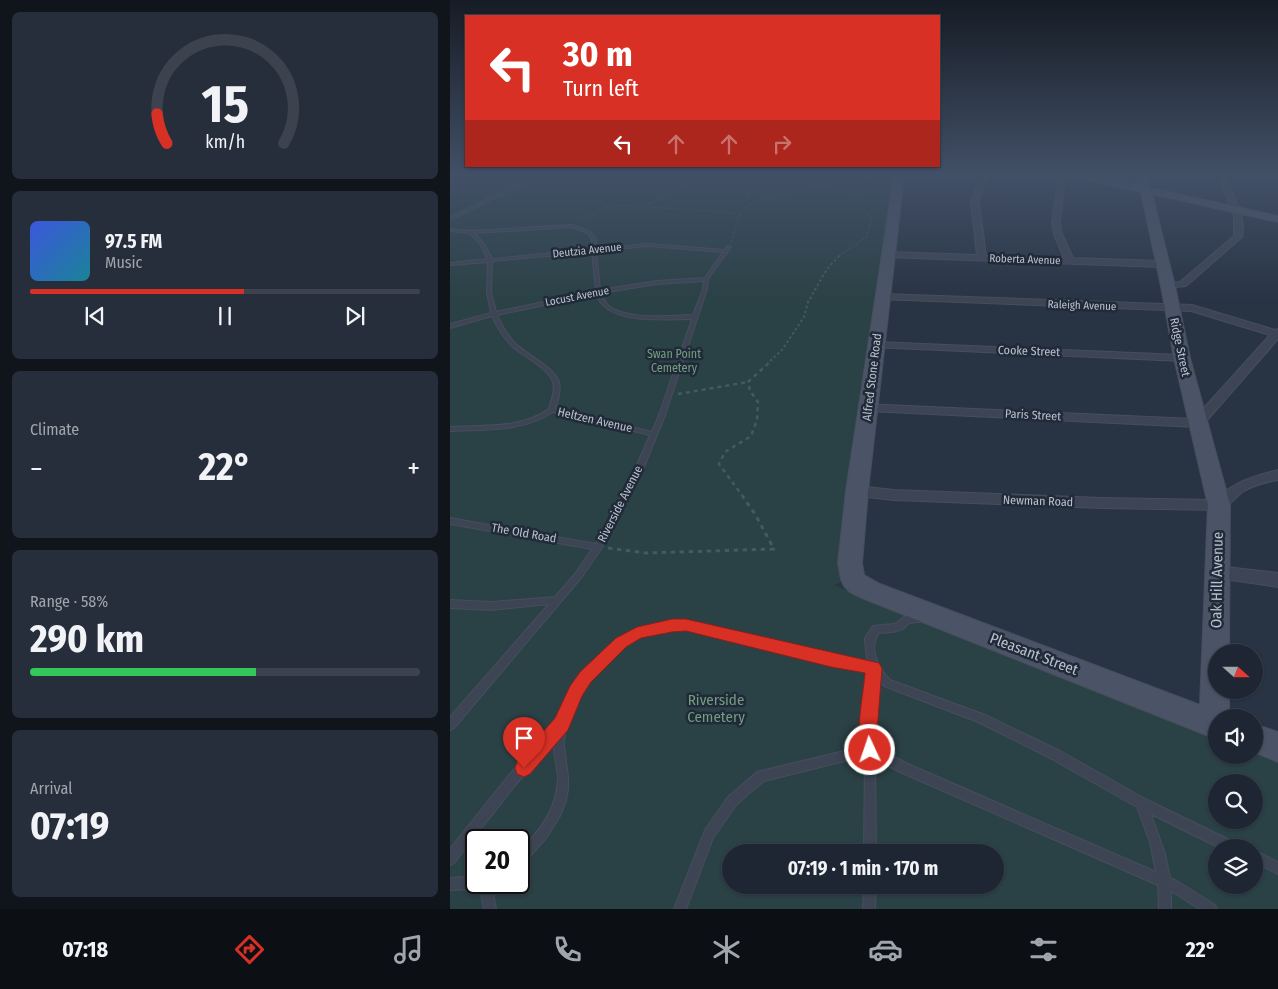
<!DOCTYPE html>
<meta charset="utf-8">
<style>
:root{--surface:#1e2633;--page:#262e3b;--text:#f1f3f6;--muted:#a1a5ac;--line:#3c434e;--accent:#d93025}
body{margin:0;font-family:"Fira Sans Condensed",sans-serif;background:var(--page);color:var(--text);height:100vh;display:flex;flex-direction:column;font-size:19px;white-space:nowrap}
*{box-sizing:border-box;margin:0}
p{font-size:16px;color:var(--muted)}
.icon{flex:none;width:28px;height:28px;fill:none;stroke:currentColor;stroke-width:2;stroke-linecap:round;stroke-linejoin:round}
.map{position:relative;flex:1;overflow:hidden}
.details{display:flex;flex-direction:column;gap:12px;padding:12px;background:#10151c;width:450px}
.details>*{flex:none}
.guide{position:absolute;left:15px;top:15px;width:475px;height:152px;border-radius:0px;box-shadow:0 1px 4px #0004,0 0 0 1px var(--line);background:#d93025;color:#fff;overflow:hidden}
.needle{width:32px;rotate:111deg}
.fabs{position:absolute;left:758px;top:644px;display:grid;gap:10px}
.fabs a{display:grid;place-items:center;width:55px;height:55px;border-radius:50%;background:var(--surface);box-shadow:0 1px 4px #0004,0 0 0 1px var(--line);font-size:25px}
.speed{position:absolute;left:15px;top:829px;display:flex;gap:10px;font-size:25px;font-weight:700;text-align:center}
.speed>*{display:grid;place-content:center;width:65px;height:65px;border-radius:50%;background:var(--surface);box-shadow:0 1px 4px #0004,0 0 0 1px var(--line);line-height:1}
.speed .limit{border:2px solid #111;border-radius:8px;background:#fff;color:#111}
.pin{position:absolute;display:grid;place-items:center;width:42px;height:42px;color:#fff;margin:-51px -21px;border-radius:50% 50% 50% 0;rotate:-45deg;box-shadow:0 0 5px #0007}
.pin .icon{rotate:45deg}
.me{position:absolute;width:55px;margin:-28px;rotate:357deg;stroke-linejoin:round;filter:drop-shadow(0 0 4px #0008)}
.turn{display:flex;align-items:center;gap:18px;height:105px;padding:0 15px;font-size:22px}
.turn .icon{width:65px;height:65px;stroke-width:2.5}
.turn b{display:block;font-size:35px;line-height:42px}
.lanes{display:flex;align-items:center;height:48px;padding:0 15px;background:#0003;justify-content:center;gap:25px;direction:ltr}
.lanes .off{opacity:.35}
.big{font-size:38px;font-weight:700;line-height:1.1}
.details .card{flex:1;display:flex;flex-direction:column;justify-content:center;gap:8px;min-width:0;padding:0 18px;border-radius:8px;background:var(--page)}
.details .dial{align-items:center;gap:0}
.dial svg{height:130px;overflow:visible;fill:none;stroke:var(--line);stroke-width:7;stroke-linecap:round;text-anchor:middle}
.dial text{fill:var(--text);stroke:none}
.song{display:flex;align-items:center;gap:15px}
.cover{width:60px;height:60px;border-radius:8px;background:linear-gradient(135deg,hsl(230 70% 55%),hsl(190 70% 35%))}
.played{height:5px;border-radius:2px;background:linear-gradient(90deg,var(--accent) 55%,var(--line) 55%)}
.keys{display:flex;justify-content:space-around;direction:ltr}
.heat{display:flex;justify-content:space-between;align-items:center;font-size:28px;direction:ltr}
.charge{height:8px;border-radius:4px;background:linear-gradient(90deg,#34c759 58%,var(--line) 0)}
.trip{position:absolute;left:272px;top:844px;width:282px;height:50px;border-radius:25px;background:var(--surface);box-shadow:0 1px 4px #0004,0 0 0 1px var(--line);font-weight:700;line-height:50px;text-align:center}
.dock{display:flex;height:80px;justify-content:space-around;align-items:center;background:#0c0f14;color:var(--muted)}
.dock .icon{width:35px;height:35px}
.dock .active{color:var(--accent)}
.dock b{font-size:22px;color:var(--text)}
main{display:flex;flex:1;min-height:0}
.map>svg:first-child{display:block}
</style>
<main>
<section class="details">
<div class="card dial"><svg viewBox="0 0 100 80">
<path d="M14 69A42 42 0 1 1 86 69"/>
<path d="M14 69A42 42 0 0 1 8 51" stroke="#d93025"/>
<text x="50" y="56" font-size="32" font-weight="700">15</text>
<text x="50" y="72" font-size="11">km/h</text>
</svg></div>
<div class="card">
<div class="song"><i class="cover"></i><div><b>97.5 FM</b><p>Music</p></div></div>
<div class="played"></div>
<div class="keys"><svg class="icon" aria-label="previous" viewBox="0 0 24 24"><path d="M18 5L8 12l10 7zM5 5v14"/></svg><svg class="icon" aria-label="pause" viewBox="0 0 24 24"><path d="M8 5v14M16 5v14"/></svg><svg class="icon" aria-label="next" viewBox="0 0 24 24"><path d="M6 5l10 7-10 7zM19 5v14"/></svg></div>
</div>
<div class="card"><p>Climate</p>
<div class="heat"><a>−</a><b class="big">22°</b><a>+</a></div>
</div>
<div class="card"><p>Range · 58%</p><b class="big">290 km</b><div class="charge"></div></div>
<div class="card"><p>Arrival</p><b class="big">07:19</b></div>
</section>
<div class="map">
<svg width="828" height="909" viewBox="0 0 828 909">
<rect width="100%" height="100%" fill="#283344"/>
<path fill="#2a4145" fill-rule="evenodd" d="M0,175H446L395,581L384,585L766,736V755H804V751L828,761V909H0ZM766,782H804V820H766ZM26,840H69V882H26ZM766,848H804V885H766ZM281,852H546V885H281Z"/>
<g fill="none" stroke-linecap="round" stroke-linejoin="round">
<g stroke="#464e5d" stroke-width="2">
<g id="lane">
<polygon points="72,175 75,175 70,184 64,189 0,220 0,217 62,187 68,182"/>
<polygon points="659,175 680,178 682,179 672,185 671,183 677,180 659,177 651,180 649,179"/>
<path d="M122,225L139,231L146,238V249L198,244L275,250L277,246L281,247L258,279L257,289L215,415L191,474L151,549L131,578L4,728L0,730V717L99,604L41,610L0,608V600L41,602L105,597L125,574L142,549L0,524V518L146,544L183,474L200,435L103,412C73,432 35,429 0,431V427C34,425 70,429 99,409C101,401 106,390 103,382C99,368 72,356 62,346C53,337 47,327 42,316L0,328V324L41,313L37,292L38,262L0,265V263L37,259L31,245L20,233L0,231V229L21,231ZM122,227L137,233L142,238V249L42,259L35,245L24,233ZM198,246L273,252L255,278L207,281L150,290L146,251ZM142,252L146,291L46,312L41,292L42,261ZM254,281L253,289L243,315C221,316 177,320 159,306C155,303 153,298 151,293L207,284ZM146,294C157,326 215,319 242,319L209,415L202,432L105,409C108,401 111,390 109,382C104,367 77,355 66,344C57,336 52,326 47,315Z"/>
<path d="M473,614L476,615L477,618L476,621L459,623L453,629L443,632L429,633C418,648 428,668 440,680L535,715L610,751L695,799L788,844L790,848H770L701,814L715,854L720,878L730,883L765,905L767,909H750L721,891V909H709L708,885L450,772L425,759L426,852H414L415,756L314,781L297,795L286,805L263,838L236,909H224L255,830L278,797L307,772L311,771L415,746L414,731L419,671L381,664L236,629L211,631L189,636L174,645L139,680L129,694L115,725V733L114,745L118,777V789L116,801L110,816L97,837L73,864L69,866V852C89,832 108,808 108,777C107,766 104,754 103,742L67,783L4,863L0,865V849L59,775L91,741L107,721L122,688L133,674L168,639L184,630L211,623L236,621L381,656L418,663L416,651L415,638L423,626L443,624L447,623L454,617L457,616ZM428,680L434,686L528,722L602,759L687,807L700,842L706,872L458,764L425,747L424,731Z"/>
<polygon points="804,850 828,862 828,874 804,862"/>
<polygon points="26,876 26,882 44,882 42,887 46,909 34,909 30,889 0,890 0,878"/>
<polygon points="414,885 426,885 425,909 413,909"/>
</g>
</g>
<g stroke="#464e5d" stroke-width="2">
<g id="street">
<polygon points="532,175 538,175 529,202 536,256 614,258 604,234 602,223 609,175 615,175 610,223 612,234 623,258 712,261 716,264 712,267 436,257 436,253 439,252 527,255 521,202"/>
<path d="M768,175H774C782,194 797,216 792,237L736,286L715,288V284L730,282L784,236V216Z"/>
<polygon points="823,175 828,175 828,177 824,176"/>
<polygon points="433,294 742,305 825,330 828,329 828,339 752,426 747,427 418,411 412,407 414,404 744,419 820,335 741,311 430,299 430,295"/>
<polygon points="426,342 732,355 738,358 732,361 422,347 421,345"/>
<path d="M828,470V480C816,482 804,485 794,491C785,497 779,507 769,510L652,508L444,500L407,496L402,494L400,491L402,488L407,486L444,490L652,498L765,500C784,482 803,476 828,470Z"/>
<polygon points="767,566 828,573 828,587 761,577 759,572 761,567"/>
</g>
</g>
<g stroke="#464e5d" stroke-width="2">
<g id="secondary">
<polygon points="444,175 454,175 418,491 412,563 414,575 430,584 750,705 758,505 724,358 711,286 691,192 626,177 624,175 640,175 689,185 687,175 697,175 700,188 828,216 828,222 702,194 725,286 740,358 780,505 779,652 766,652 766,690 779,690 779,718 766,718 766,739 412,598 400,592 394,586 391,579 388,563 396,491"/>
<polygon points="804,724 828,732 828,762 804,752"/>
</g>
</g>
<g stroke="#445a5d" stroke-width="1" stroke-dasharray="2 2" stroke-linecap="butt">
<polyline points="400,180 428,175"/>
<polyline points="300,204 367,185 405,182 404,192 422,220 416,237 389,256"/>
<polyline points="195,206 231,188 245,175"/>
<polyline points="131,220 158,207 169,205 290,213"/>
<polyline points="281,242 290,213 300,204 298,195 294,191 297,179 293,175"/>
</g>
<polyline stroke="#445a5d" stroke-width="2" stroke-dasharray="2.5 2.5" stroke-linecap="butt" points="320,361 332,350 354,317 358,302 377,269 390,255"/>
<g stroke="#445a5d" stroke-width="2.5" stroke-dasharray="4 4" stroke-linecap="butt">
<polyline points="228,394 298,382"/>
<polyline points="294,498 269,464 275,452 301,436 307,420 308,402 300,391 298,382 322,360"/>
</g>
<polyline stroke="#445a5d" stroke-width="3" stroke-dasharray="4.5 4.5" stroke-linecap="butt" points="158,548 196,553 324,549 305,514 293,497"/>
<use href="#lane" fill="#3d4554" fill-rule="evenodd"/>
<use href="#street" fill="#3d4554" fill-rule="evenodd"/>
<use href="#secondary" fill="#4b5467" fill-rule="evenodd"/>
</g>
<rect fill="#323d4d" x="466" y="175" width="10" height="2"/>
<linearGradient id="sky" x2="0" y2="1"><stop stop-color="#161c25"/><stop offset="0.58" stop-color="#425067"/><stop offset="1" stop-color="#425067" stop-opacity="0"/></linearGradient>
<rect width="828" height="302" fill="url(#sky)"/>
<path fill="#d93025" stroke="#8d1f18" d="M222,619H236L429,663L432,668L427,732L429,750L426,756L420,759L414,756C404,733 413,698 415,673L381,667L236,631L222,632L191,638L176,647L141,682L132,696L118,730L80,774L74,777L67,774L65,768L67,762L105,718L120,686L130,672L166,638L187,627Z"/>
<g text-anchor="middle" stroke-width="5" stroke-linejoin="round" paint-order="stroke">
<g font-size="11" fill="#bac1cd" stroke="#212a39">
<text transform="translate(137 250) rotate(-6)" y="4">Deutzia Avenue</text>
<text transform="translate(575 259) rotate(2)" y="4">Roberta Avenue</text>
<text transform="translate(127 296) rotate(-11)" y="4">Locust Avenue</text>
<text transform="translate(632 305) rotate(2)" y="4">Raleigh Avenue</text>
</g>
<g font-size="12" fill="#bac1cd" stroke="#212a39">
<text transform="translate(730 347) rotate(78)" y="4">Ridge Street</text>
<text transform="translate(579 351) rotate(2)" y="4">Cooke Street</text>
<text transform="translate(422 377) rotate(-83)" y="4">Alfred Stone Road</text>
<text transform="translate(583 415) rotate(3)" y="4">Paris Street</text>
<text transform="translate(145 420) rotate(13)" y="4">Heltzen Avenue</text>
<text transform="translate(588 501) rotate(2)" y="4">Newman Road</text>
<text transform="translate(170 504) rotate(-63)" y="4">Riverside Avenue</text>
<text transform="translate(74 533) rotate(10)" y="4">The Old Road</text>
</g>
<g font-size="12" fill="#729e7d" stroke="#212a39">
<text x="224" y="358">Swan Point<tspan x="224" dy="14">Cemetery</tspan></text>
</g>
<g font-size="15" fill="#bac1cd" stroke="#212a39">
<text transform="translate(767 580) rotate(-89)" y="5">Oak Hill Avenue</text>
<text transform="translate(584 654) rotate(21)" y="5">Pleasant Street</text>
</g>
<g font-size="15" fill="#729e7d" stroke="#212a39">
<text x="266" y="705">Riverside<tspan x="266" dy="17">Cemetery</tspan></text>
</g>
</g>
</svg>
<div class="fabs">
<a><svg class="needle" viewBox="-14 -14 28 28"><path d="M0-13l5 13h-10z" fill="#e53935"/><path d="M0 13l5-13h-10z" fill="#a1a5ac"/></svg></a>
<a><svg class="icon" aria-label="sound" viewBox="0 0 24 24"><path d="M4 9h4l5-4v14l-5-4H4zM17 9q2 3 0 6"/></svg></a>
<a><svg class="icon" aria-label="search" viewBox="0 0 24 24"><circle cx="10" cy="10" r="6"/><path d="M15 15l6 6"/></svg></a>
<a><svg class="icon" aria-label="layers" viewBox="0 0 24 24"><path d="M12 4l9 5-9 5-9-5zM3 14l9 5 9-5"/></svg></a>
</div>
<div class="speed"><div class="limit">20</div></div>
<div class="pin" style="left:74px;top:768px;background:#d93025"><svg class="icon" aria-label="arrive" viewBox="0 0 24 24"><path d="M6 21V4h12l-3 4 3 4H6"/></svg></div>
<svg class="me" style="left:420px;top:750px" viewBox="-20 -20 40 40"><circle r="17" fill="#d93025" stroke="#fff" stroke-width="3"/><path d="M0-11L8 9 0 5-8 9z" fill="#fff"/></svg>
<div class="trip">07:19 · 1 min · 170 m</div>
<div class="guide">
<div class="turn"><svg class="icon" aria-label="left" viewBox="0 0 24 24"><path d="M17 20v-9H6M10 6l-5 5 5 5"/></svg><div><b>30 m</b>Turn left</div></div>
<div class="lanes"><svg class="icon" aria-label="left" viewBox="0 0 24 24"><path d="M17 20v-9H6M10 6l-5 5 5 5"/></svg><svg class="icon off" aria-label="ahead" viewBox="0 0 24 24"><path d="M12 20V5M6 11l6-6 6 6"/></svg><svg class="icon off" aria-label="ahead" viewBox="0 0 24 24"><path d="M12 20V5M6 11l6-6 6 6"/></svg><svg class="icon off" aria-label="right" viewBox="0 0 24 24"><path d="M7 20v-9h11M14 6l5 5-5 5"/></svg></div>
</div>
</div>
</main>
<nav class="dock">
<b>07:18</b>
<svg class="icon active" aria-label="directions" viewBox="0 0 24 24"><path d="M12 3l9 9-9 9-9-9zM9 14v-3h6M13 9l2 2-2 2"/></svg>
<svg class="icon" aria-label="music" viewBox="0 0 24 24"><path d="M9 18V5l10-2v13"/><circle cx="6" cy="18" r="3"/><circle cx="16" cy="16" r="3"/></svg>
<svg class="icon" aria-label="phone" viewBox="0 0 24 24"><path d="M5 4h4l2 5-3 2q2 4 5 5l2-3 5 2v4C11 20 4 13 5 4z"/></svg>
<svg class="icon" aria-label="climate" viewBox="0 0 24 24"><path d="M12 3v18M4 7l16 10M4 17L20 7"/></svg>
<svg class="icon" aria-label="car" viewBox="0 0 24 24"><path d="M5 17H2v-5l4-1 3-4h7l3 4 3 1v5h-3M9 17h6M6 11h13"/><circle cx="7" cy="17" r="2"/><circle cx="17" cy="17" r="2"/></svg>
<svg class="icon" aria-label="filters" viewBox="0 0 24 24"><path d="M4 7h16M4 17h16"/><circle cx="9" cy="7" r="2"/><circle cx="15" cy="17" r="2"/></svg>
<b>22°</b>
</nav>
